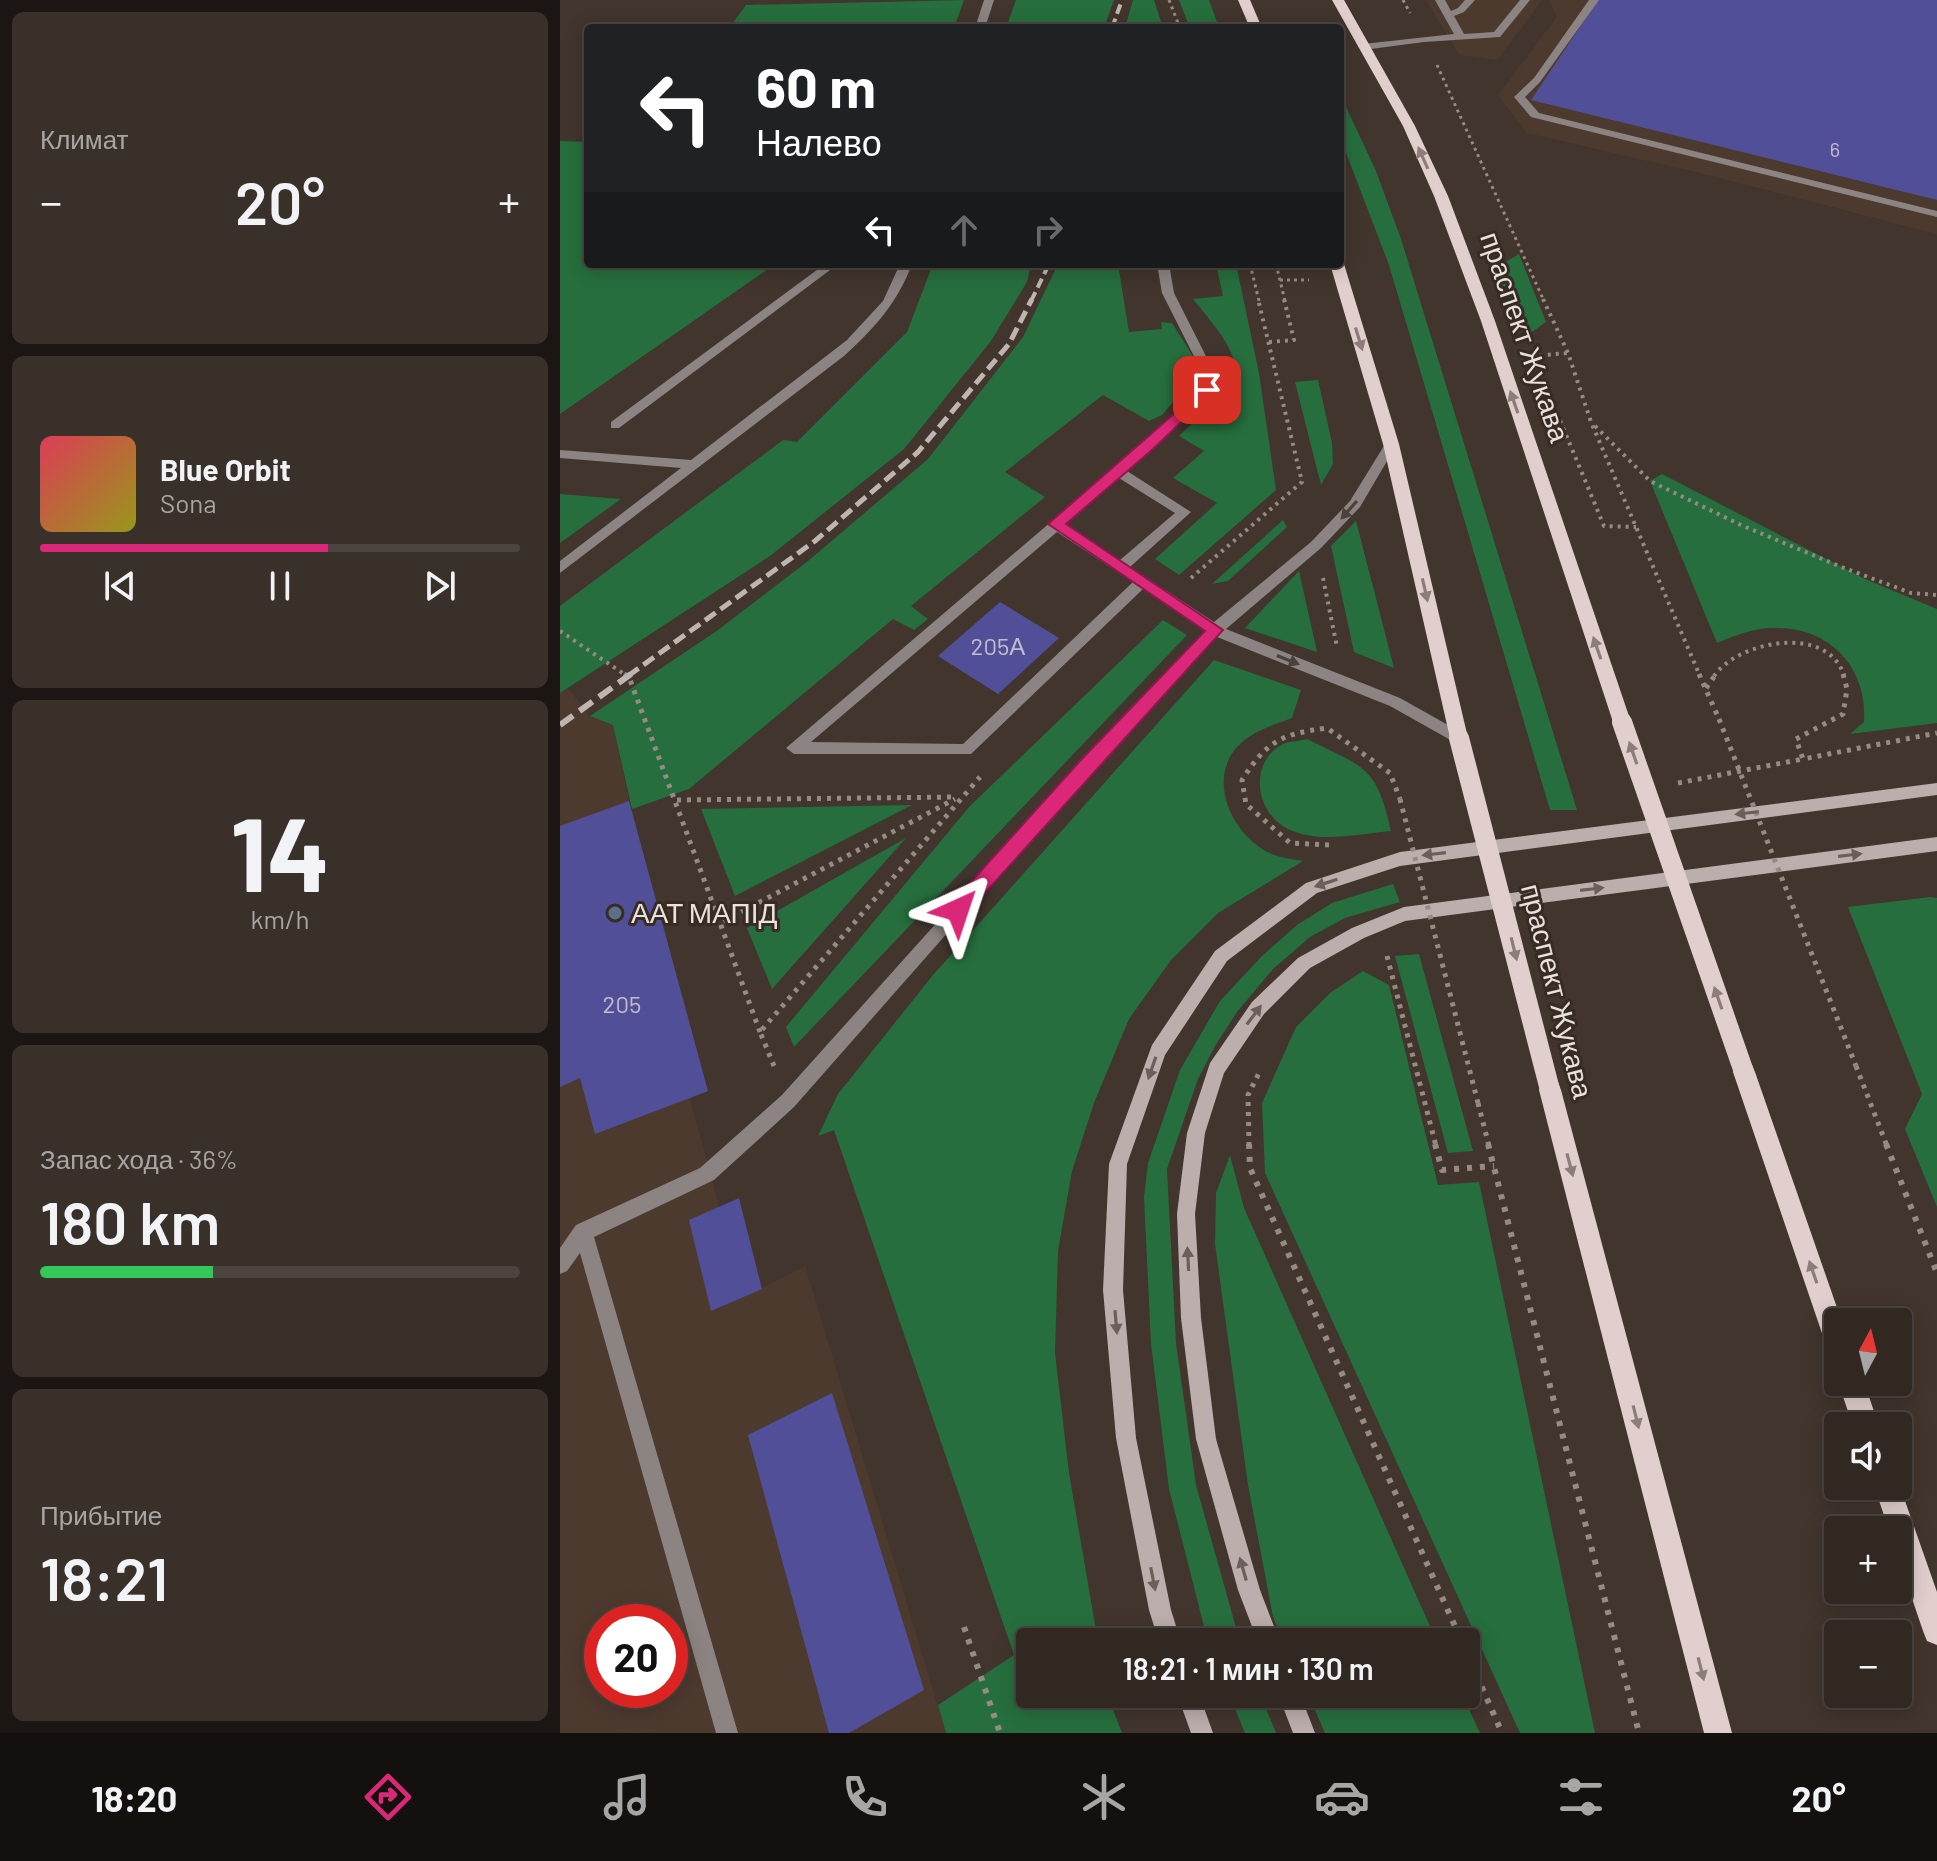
<!DOCTYPE html>
<html lang="ru">
<meta charset="utf-8">
<style>
:root{--surface:#312822;--page:#39302a;--text:#f1f3f6;--muted:#a8a6a5;--line:#4c4440;--accent:#db2777}
body{margin:0;font-family:Barlow,sans-serif;background:var(--page);color:var(--text);height:100vh;display:flex;flex-direction:column;font-size:30px;white-space:nowrap}
*{box-sizing:border-box;margin:0}
p{font-size:26px;color:var(--muted)}
.icon{flex:none;width:44px;height:44px;fill:none;stroke:currentColor;stroke-width:2;stroke-linecap:round;stroke-linejoin:round}
.map{position:relative;flex:1;overflow:hidden}
.panel{display:flex;flex-direction:column;gap:12px;padding:12px;background:#1b1613;width:560px}
.panel>*{flex:none}
.guide{position:absolute;left:24px;top:24px;width:760px;height:244px;border-radius:8px;box-shadow:0 4px 20px #0003,0 0 0 2px var(--line);background:#202124;color:#fff;overflow:hidden}
.needle{width:52px;rotate:7deg}
.fabs{position:absolute;left:1264px;top:1308px;display:grid;gap:16px}
.fabs a{display:grid;place-items:center;width:88px;height:88px;border-radius:8px;background:var(--surface);box-shadow:0 4px 20px #0003,0 0 0 2px var(--line);font-size:40px}
.speed{position:absolute;left:24px;top:1604px;display:flex;gap:16px;font-size:40px;font-weight:700;text-align:center}
.speed>*{display:grid;place-content:center;width:104px;height:104px;border-radius:50%;background:var(--surface);box-shadow:0 4px 20px #0003,0 0 0 2px var(--line);line-height:1}
.speed .limit{border:12px solid #d22;background:#fff;color:#111}
.pin{position:absolute;display:grid;place-items:center;width:68px;height:68px;color:#fff;margin:-34px;border-radius:16px;box-shadow:0 4px 12px #0006}
.me{position:absolute;width:88px;margin:-44px;rotate:42deg;stroke-linejoin:round;filter:drop-shadow(0 0 6px #0008)}
.turn{display:flex;align-items:center;gap:28px;height:168px;padding:0 40px;font-size:36px}
.turn .icon{width:104px;height:104px;stroke-width:2.5}
.turn b{display:block;font-size:56px;line-height:68px}
.lanes{display:flex;align-items:center;height:76px;padding:0 40px;background:#0003;justify-content:center;gap:40px;direction:ltr}
.lanes .off{opacity:.35}
.big{font-size:60px;font-weight:600;line-height:1.1}
.panel .widget{flex:1;display:flex;flex-direction:column;justify-content:center;gap:12px;min-width:0;padding:0 28px;border-radius:12px;background:var(--page)}
.panel .dial{align-items:center;gap:0}
.dial b{font-size:104px;line-height:1}
.song{display:flex;align-items:center;gap:24px}
.cover{width:96px;height:96px;border-radius:12px;background:linear-gradient(135deg,hsl(350 70% 55%),hsl(60 70% 35%))}
.played{height:8px;border-radius:4px;background:linear-gradient(90deg,var(--accent) 60%,var(--line) 60%)}
.keys{display:flex;justify-content:space-around;direction:ltr}
.heat{display:flex;justify-content:space-between;align-items:center;font-size:44px;direction:ltr}
.charge{height:12px;border-radius:6px;background:linear-gradient(90deg,#34c759 36%,var(--line) 0)}
.trip{position:absolute;left:456px;top:1628px;width:464px;height:80px;border-radius:8px;background:var(--surface);box-shadow:0 4px 20px #0003,0 0 0 2px var(--line);font-weight:600;line-height:80px;text-align:center}
.tab-bar{display:flex;height:128px;justify-content:space-around;align-items:center;background:#14100e;color:var(--muted)}
.tab-bar .icon{width:56px;height:56px}
.tab-bar .on{color:var(--accent)}
.tab-bar b{font-size:36px;color:var(--text)}
main{display:flex;flex:1;min-height:0}
.map>svg:first-child{display:block}
</style>
<main>
<section class="panel">
<div class="widget"><p>Климат</p>
<div class="heat"><a>−</a><b class="big">20°</b><a>+</a></div>
</div>
<div class="widget">
<div class="song"><i class="cover"></i><div><b>Blue Orbit</b><p>Sona</p></div></div>
<div class="played"></div>
<div class="keys"><svg class="icon" aria-label="previous" viewBox="0 0 24 24"><path d="M18 5L8 12l10 7zM5 5v14"/></svg><svg class="icon" aria-label="pause" viewBox="0 0 24 24"><path d="M8 5v14M16 5v14"/></svg><svg class="icon" aria-label="next" viewBox="0 0 24 24"><path d="M6 5l10 7-10 7zM19 5v14"/></svg></div>
</div>
<div class="widget dial"><b>14</b><p>km/h</p></div>
<div class="widget"><p>Запас хода · 36%</p><b class="big">180 km</b><div class="charge"></div></div>
<div class="widget"><p>Прибытие</p><b class="big">18:21</b></div>
</section>
<div class="map">
<svg width="1377" height="1733" viewBox="0 0 1377 1733">
<rect width="100%" height="100%" fill="#41352d"/>
<g fill="#4d3a2f" fill-rule="evenodd">
<polygon points="866,0 982,0 938,60 899,55"/>
<polygon points="989,0 1377,0 1377,234 1140,173 967,133 938,95 997,17"/>
<path d="M8,688L30,716L53,725L69,801L148,1091L130,1099L159,1206L202,1288L245,1266L386,1733H0V693ZM42,1622H110V1690H42Z"/>
</g>
<g fill="#266e3d">
<polygon points="404,0 394,28 169,28 186,5"/>
<polygon points="456,0 554,0 544,28 446,28"/>
<polygon points="573,0 594,0 603,28 565,28"/>
<polygon points="619,0 649,0 659,28 630,28"/>
<polygon points="780,94 816,171 841,239 1017,810 990,810 829,265 780,137"/>
<polygon points="0,141 28,142 28,264 215,264 0,414"/>
<polygon points="959,254 986,322 965,337 935,268"/>
<polygon points="373,264 471,264 467,282 431,341 344,449 210,556 0,693 0,606 223,440 237,442 347,332"/>
<polygon points="498,264 558,264 569,332 602,329 601,322 612,323 641,369 602,415 589,421 543,395 445,472 485,497 351,606 368,619 354,630 333,619 129,789 72,809 53,725 30,716 158,630 248,561 368,459 463,337"/>
<path d="M656,264H676L699,373L716,490L619,575L595,559L657,503L613,478L644,451L619,436L676,382C681,352 650,321 633,299L663,296Z"/>
<polygon points="758,380 772,443 773,464 761,485 735,382"/>
<path d="M1102,474L1305,579L1377,609V723L1290,734L1304,722C1308,669 1271,628 1217,628C1196,627 1176,635 1157,643L1090,481Z"/>
<polygon points="0,494 61,499 0,543"/>
<polygon points="723,520 727,527 668,581 652,584"/>
<polygon points="796,521 834,668 794,652 771,546"/>
<polygon points="739,571 757,652 685,628"/>
<polygon points="603,620 627,635 234,1047 226,1027 410,806"/>
<path d="M654,660L741,690L732,718C714,725 691,731 677,747C646,782 674,838 712,854C721,858 733,859 743,861L658,913L611,960L569,1019L534,1103L512,1171L498,1251L495,1353L509,1473L538,1642H470V1694H547L562,1733H386L378,1705L454,1655L274,1130L258,1136L278,1094L373,975Z"/>
<path d="M747,739C804,768 816,764 831,831C797,834 760,844 728,829C695,813 688,762 723,744C729,741 740,741 747,739Z"/>
<polygon points="352,805 175,896 141,809"/>
<polygon points="346,838 212,989 187,928"/>
<polygon points="833,884 840,902 785,918 750,937 713,969 677,1012 655,1046 638,1079 607,1169 616,1343 636,1485 680,1642 648,1642 609,1489 591,1344 584,1197 588,1163 620,1070 660,1001 702,956 737,925 772,903"/>
<polygon points="1370,897 1377,898 1377,1207 1345,1129 1362,1094 1288,907"/>
<polygon points="859,954 913,1151 888,1153 835,956"/>
<polygon points="803,971 829,985 878,1185 919,1182 1035,1733 960,1733 705,1173 702,1103 736,1027 770,993"/>
<polygon points="670,1155 684,1208 877,1642 724,1642 713,1617 688,1485 655,1244 656,1193"/>
<polygon points="669,1694 700,1694 716,1733 685,1733"/>
<polygon points="748,1694 902,1694 920,1733 765,1733"/>
</g>
<g fill="#514f98">
<polygon points="1038,0 1377,0 1377,200 971,100"/>
<polygon points="440,602 499,638 438,694 378,656"/>
<polygon points="69,801 148,1091 35,1134 20,1078 0,1087 0,826"/>
<polygon points="179,1198 202,1289 151,1311 129,1220"/>
<polygon points="272,1393 364,1690 289,1733 269,1733 188,1435"/>
</g>
<g fill="none" stroke-linecap="round" stroke-linejoin="round">
<g stroke="#958b84" stroke-width="3" stroke-dasharray="3 4" stroke-linecap="butt">
<polyline points="609,0 620,28"/>
<polyline points="843,0 850,13"/>
<polyline points="877,65 984,301"/>
<polyline points="690,264 699,301"/>
<polyline points="716,264 725,301"/>
<polyline points="720,280 749,280"/>
</g>
<g stroke="#958b84" stroke-width="4" stroke-dasharray="3 5" stroke-linecap="butt">
<polyline points="983,299 1008,353 1031,422 1140,676"/>
<polyline points="709,342 734,340 724,299"/>
<polyline points="976,359 975,356 1008,353"/>
<polyline points="997,413 1044,526 1076,527"/>
<polyline points="1035,426 1090,481 1181,525 1279,566 1351,593 1377,595"/>
<polyline points="631,578 742,482 698,299"/>
<polyline points="763,578 777,647"/>
<polyline points="0,631 67,676"/>
<path d="M1154,676C1179,640 1269,624 1284,676"/>
</g>
<g stroke="#958b84" stroke-width="5" stroke-dasharray="4 6" stroke-linecap="butt">
<polyline points="64,674 69,677 160,923"/>
<polyline points="1139,674 1159,719"/>
<polyline points="1283,674 1287,689 1283,714 1236,739 1243,759 1377,733"/>
<polyline points="1146,688 1156,674"/>
<polyline points="1118,783 1243,759"/>
<polyline points="117,800 396,797"/>
<path d="M769,845L730,843L686,804L682,780C707,741 721,734 767,728L830,773L840,799"/>
<polyline points="827,956 876,1146"/>
<polyline points="200,1032 160,923 395,799"/>
<polyline points="214,1066 200,1032 420,777"/>
<polyline points="1296,1066 1327,1146"/>
<polyline points="918,1103 929,1146"/>
<polyline points="689,1146 688,1095 700,1071"/>
</g>
<g stroke="#958b84" stroke-width="6" stroke-dasharray="5 8" stroke-linecap="butt">
<polyline points="689,1144 690,1168 902,1642"/>
<polyline points="875,1144 882,1170 934,1166"/>
<polyline points="928,1144 1079,1733"/>
<polyline points="1326,1144 1377,1273"/>
<polyline points="404,1627 440,1733"/>
<polyline points="906,1651 942,1733"/>
</g>
<g fill="#8c8483" fill-rule="evenodd">
<polygon points="424,0 434,0 425,28 415,28"/>
<polygon points="875,0 885,0 891,11 898,8 905,0 915,0 904,12 894,16 904,34 934,32 960,0 970,0 940,37 864,42 803,50 798,47 803,44 894,34"/>
<polygon points="1029,0 1039,0 980,82 965,97 979,113 1377,211 1377,217 971,117 954,97 974,78"/>
<polygon points="265,264 278,264 59,428 51,428 51,422"/>
<path d="M340,264H352C338,302 314,329 284,356L0,573V561L121,468L0,458V450L131,460L287,340L323,301Z"/>
<path d="M597,264H609L614,293L655,374L653,390L567,471L631,512L570,567L654,622L751,542L790,501L827,441H835L837,444L800,507L761,548L666,629L840,698L904,734L906,738L899,744L894,742L830,706L657,637L530,771L234,1107L154,1180L34,1237L178,1733H156L20,1253L7,1271L0,1274V1248L16,1225L140,1168L222,1095L520,763L646,631L583,589L411,754H234L226,748L553,469L641,389L643,374L602,293ZM559,478L615,513L560,560L505,524ZM497,532L573,582L403,744L251,742Z"/>
</g>
<g fill="#bbaead" fill-rule="evenodd">
<polygon points="1377,783 1377,795 840,866 757,893 667,961 605,1055 567,1164 563,1290 576,1438 611,1610 621,1642 599,1642 589,1610 556,1438 543,1290 549,1164 592,1045 655,951 746,883 840,852"/>
<polygon points="1377,837 1377,851 845,921 804,938 750,968 704,1014 664,1073 645,1133 635,1214 641,1318 656,1439 700,1590 720,1642 698,1642 678,1590 636,1439 621,1318 617,1214 627,1133 650,1063 692,1002 738,958 792,928 844,907"/>
<polygon points="617,1694 639,1694 653,1733 631,1733"/>
<polygon points="718,1694 740,1694 755,1733 733,1733"/>
</g>
<g fill="#e0cfcd" fill-rule="evenodd">
<polygon points="678,0 690,0 702,28 690,28"/>
<polygon points="772,0 784,0 855,126 888,196 935,321 1071,722 1069,727 1055,727 1053,722 921,321 874,196 843,126"/>
<polygon points="780,260 784,264 839,444 908,738 906,743 892,743 890,738 823,444 770,264 780,264"/>
<polygon points="1184,1062 1192,1065 1195,1072 1282,1322 1278,1322 1278,1357 1269,1354 1266,1345 1173,1072 1176,1065"/>
<polygon points="990,1079 998,1082 1001,1090 1172,1733 1144,1733 979,1090 982,1082"/>
<polygon points="1278,1382 1304,1382 1319,1426 1293,1426"/>
<polygon points="1338,1481 1377,1592 1377,1645 1367,1641 1363,1631 1338,1557 1338,1530 1329,1530 1314,1486 1338,1486"/>
</g>
<g stroke="#beb5af" stroke-width="4" stroke-dasharray="10 5" stroke-linecap="butt">
<polyline points="552,28 562,0"/>
<polyline points="471,301 489,264"/>
</g>
<polyline stroke="#beb5af" stroke-width="5" stroke-dasharray="13 6" stroke-linecap="butt" points="68,676 255,541 358,452 449,344 472,299"/>
<polyline stroke="#beb5af" stroke-width="6" stroke-dasharray="16 8" stroke-linecap="butt" points="0,725 71,674"/>
<g stroke="#958b84" stroke-width="5" stroke-dasharray="4 6" stroke-linecap="butt">
<polyline points="1159,719 1296,1066"/>
<polyline points="840,799 918,1103"/>
</g>
<g stroke="#e0cfcd" stroke-width="20">
<polyline points="1062,722 1184,1072"/>
<polyline points="899,738 990,1090"/>
</g>
</g>
<defs><path id="oneway-solid" d="M-6-.8H1V-3.2L6.5 0L1 3.2V.8H-6Z" transform="scale(2)"/></defs>
<g fill="#8c7d78">
<use href="#oneway-solid" transform="translate(863 158) rotate(-114)"/>
<use href="#oneway-solid" transform="translate(799 339) rotate(73)"/>
<use href="#oneway-solid" transform="translate(954 402) rotate(-109)"/>
<use href="#oneway-solid" transform="translate(865 590) rotate(77)"/>
<use href="#oneway-solid" transform="translate(1037 648) rotate(-109)"/>
<use href="#oneway-solid" transform="translate(1073 753) rotate(-109)"/>
<use href="#oneway-solid" transform="translate(954 949) rotate(76)"/>
<use href="#oneway-solid" transform="translate(1158 998) rotate(-109)"/>
<use href="#oneway-solid" transform="translate(1010 1165) rotate(75)"/>
<use href="#oneway-solid" transform="translate(1253 1272) rotate(-109)"/>
<use href="#oneway-solid" transform="translate(1076 1417) rotate(76)"/>
<use href="#oneway-solid" transform="translate(1141 1669) rotate(76)"/>
</g>
<g fill="#4c413b">
<use href="#oneway-solid" transform="translate(789 510) rotate(131)"/>
<use href="#oneway-solid" transform="translate(728 660) rotate(22)"/>
</g>
<g fill="#6c5f5a">
<use href="#oneway-solid" transform="translate(1187 813) rotate(173)"/>
<use href="#oneway-solid" transform="translate(874 854) rotate(173)"/>
<use href="#oneway-solid" transform="translate(1290 855) rotate(-7)"/>
<use href="#oneway-solid" transform="translate(766 883) rotate(162)"/>
<use href="#oneway-solid" transform="translate(1032 889) rotate(-7)"/>
<use href="#oneway-solid" transform="translate(694 1015) rotate(-53)"/>
<use href="#oneway-solid" transform="translate(592 1068) rotate(109)"/>
<use href="#oneway-solid" transform="translate(628 1259) rotate(-93)"/>
<use href="#oneway-solid" transform="translate(556 1322) rotate(85)"/>
<use href="#oneway-solid" transform="translate(683 1569) rotate(-106)"/>
<use href="#oneway-solid" transform="translate(593 1579) rotate(79)"/>
</g>
<polygon fill="#db2777" stroke="#8e194d" stroke-width="2" points="647,385 652,386 652,393 593,449 506,524 663,630 404,916 398,918 391,916 389,910 391,904 519,762 645,631 488,524"/>
<circle fill="#5c6f8a" stroke="#372b23" stroke-width="3" cx="55" cy="913" r="8"/>
<g text-anchor="middle" stroke-width="6" stroke-linejoin="round" paint-order="stroke">
<g font-size="20" fill="#c3bccb">
<text x="1275" y="157">6</text>
</g>
<g font-size="24" fill="#c3bccb">
<text x="438" y="655">205А</text>
<text x="62" y="1013">205</text>
</g>
<g font-size="28" fill="#e9e1dc" stroke="#372b23">
<text transform="translate(965 337) rotate(71)" y="10">праспект Жукава</text>
<text transform="translate(997 991) rotate(76)" y="10">праспект Жукава</text>
</g>
<g font-size="28" fill="#e9e1dc" stroke="#372b23" text-anchor="start">
<text x="71" y="923">ААТ МАПІД</text>
</g>
</g>
</svg>
<div class="fabs">
<a><svg class="needle" viewBox="-14 -14 28 28"><path d="M0-13l5 13h-10z" fill="#e53935"/><path d="M0 13l5-13h-10z" fill="#a8a6a5"/></svg></a>
<a><svg class="icon" aria-label="sound" viewBox="0 0 24 24"><path d="M4 9h4l5-4v14l-5-4H4zM17 9q2 3 0 6"/></svg></a>
<a>+</a>
<a>−</a>
</div>
<div class="speed"><div class="limit">20</div></div>
<div class="pin" style="left:647px;top:390px;background:#d93025"><svg class="icon" aria-label="arrive" viewBox="0 0 24 24"><path d="M6 21V4h12l-3 4 3 4H6"/></svg></div>
<svg class="me" style="left:398px;top:910px" viewBox="-20 -20 40 40"><path d="M0-17L14 15 0 8-14 15z" fill="#db2777" stroke="#fff" stroke-width="4"/></svg>
<div class="trip">18:21 · 1 мин · 130 m</div>
<div class="guide">
<div class="turn"><svg class="icon" aria-label="left" viewBox="0 0 24 24"><path d="M17 20v-9H6M10 6l-5 5 5 5"/></svg><div><b>60 m</b>Налево</div></div>
<div class="lanes"><svg class="icon" aria-label="left" viewBox="0 0 24 24"><path d="M17 20v-9H6M10 6l-5 5 5 5"/></svg><svg class="icon off" aria-label="ahead" viewBox="0 0 24 24"><path d="M12 20V5M6 11l6-6 6 6"/></svg><svg class="icon off" aria-label="right" viewBox="0 0 24 24"><path d="M7 20v-9h11M14 6l5 5-5 5"/></svg></div>
</div>
</div>
</main>
<nav class="tab-bar">
<b>18:20</b>
<svg class="icon on" aria-label="directions" viewBox="0 0 24 24"><path d="M12 3l9 9-9 9-9-9zM9 14v-3h6M13 9l2 2-2 2"/></svg>
<svg class="icon" aria-label="music" viewBox="0 0 24 24"><path d="M9 18V5l10-2v13"/><circle cx="6" cy="18" r="3"/><circle cx="16" cy="16" r="3"/></svg>
<svg class="icon" aria-label="phone" viewBox="0 0 24 24"><path d="M5 4h4l2 5-3 2q2 4 5 5l2-3 5 2v4C11 20 4 13 5 4z"/></svg>
<svg class="icon" aria-label="climate" viewBox="0 0 24 24"><path d="M12 3v18M4 7l16 10M4 17L20 7"/></svg>
<svg class="icon" aria-label="car" viewBox="0 0 24 24"><path d="M5 17H2v-5l4-1 3-4h7l3 4 3 1v5h-3M9 17h6M6 11h13"/><circle cx="7" cy="17" r="2"/><circle cx="17" cy="17" r="2"/></svg>
<svg class="icon" aria-label="filters" viewBox="0 0 24 24"><path d="M4 7h16M4 17h16"/><circle cx="9" cy="7" r="2"/><circle cx="15" cy="17" r="2"/></svg>
<b>20°</b>
</nav>
